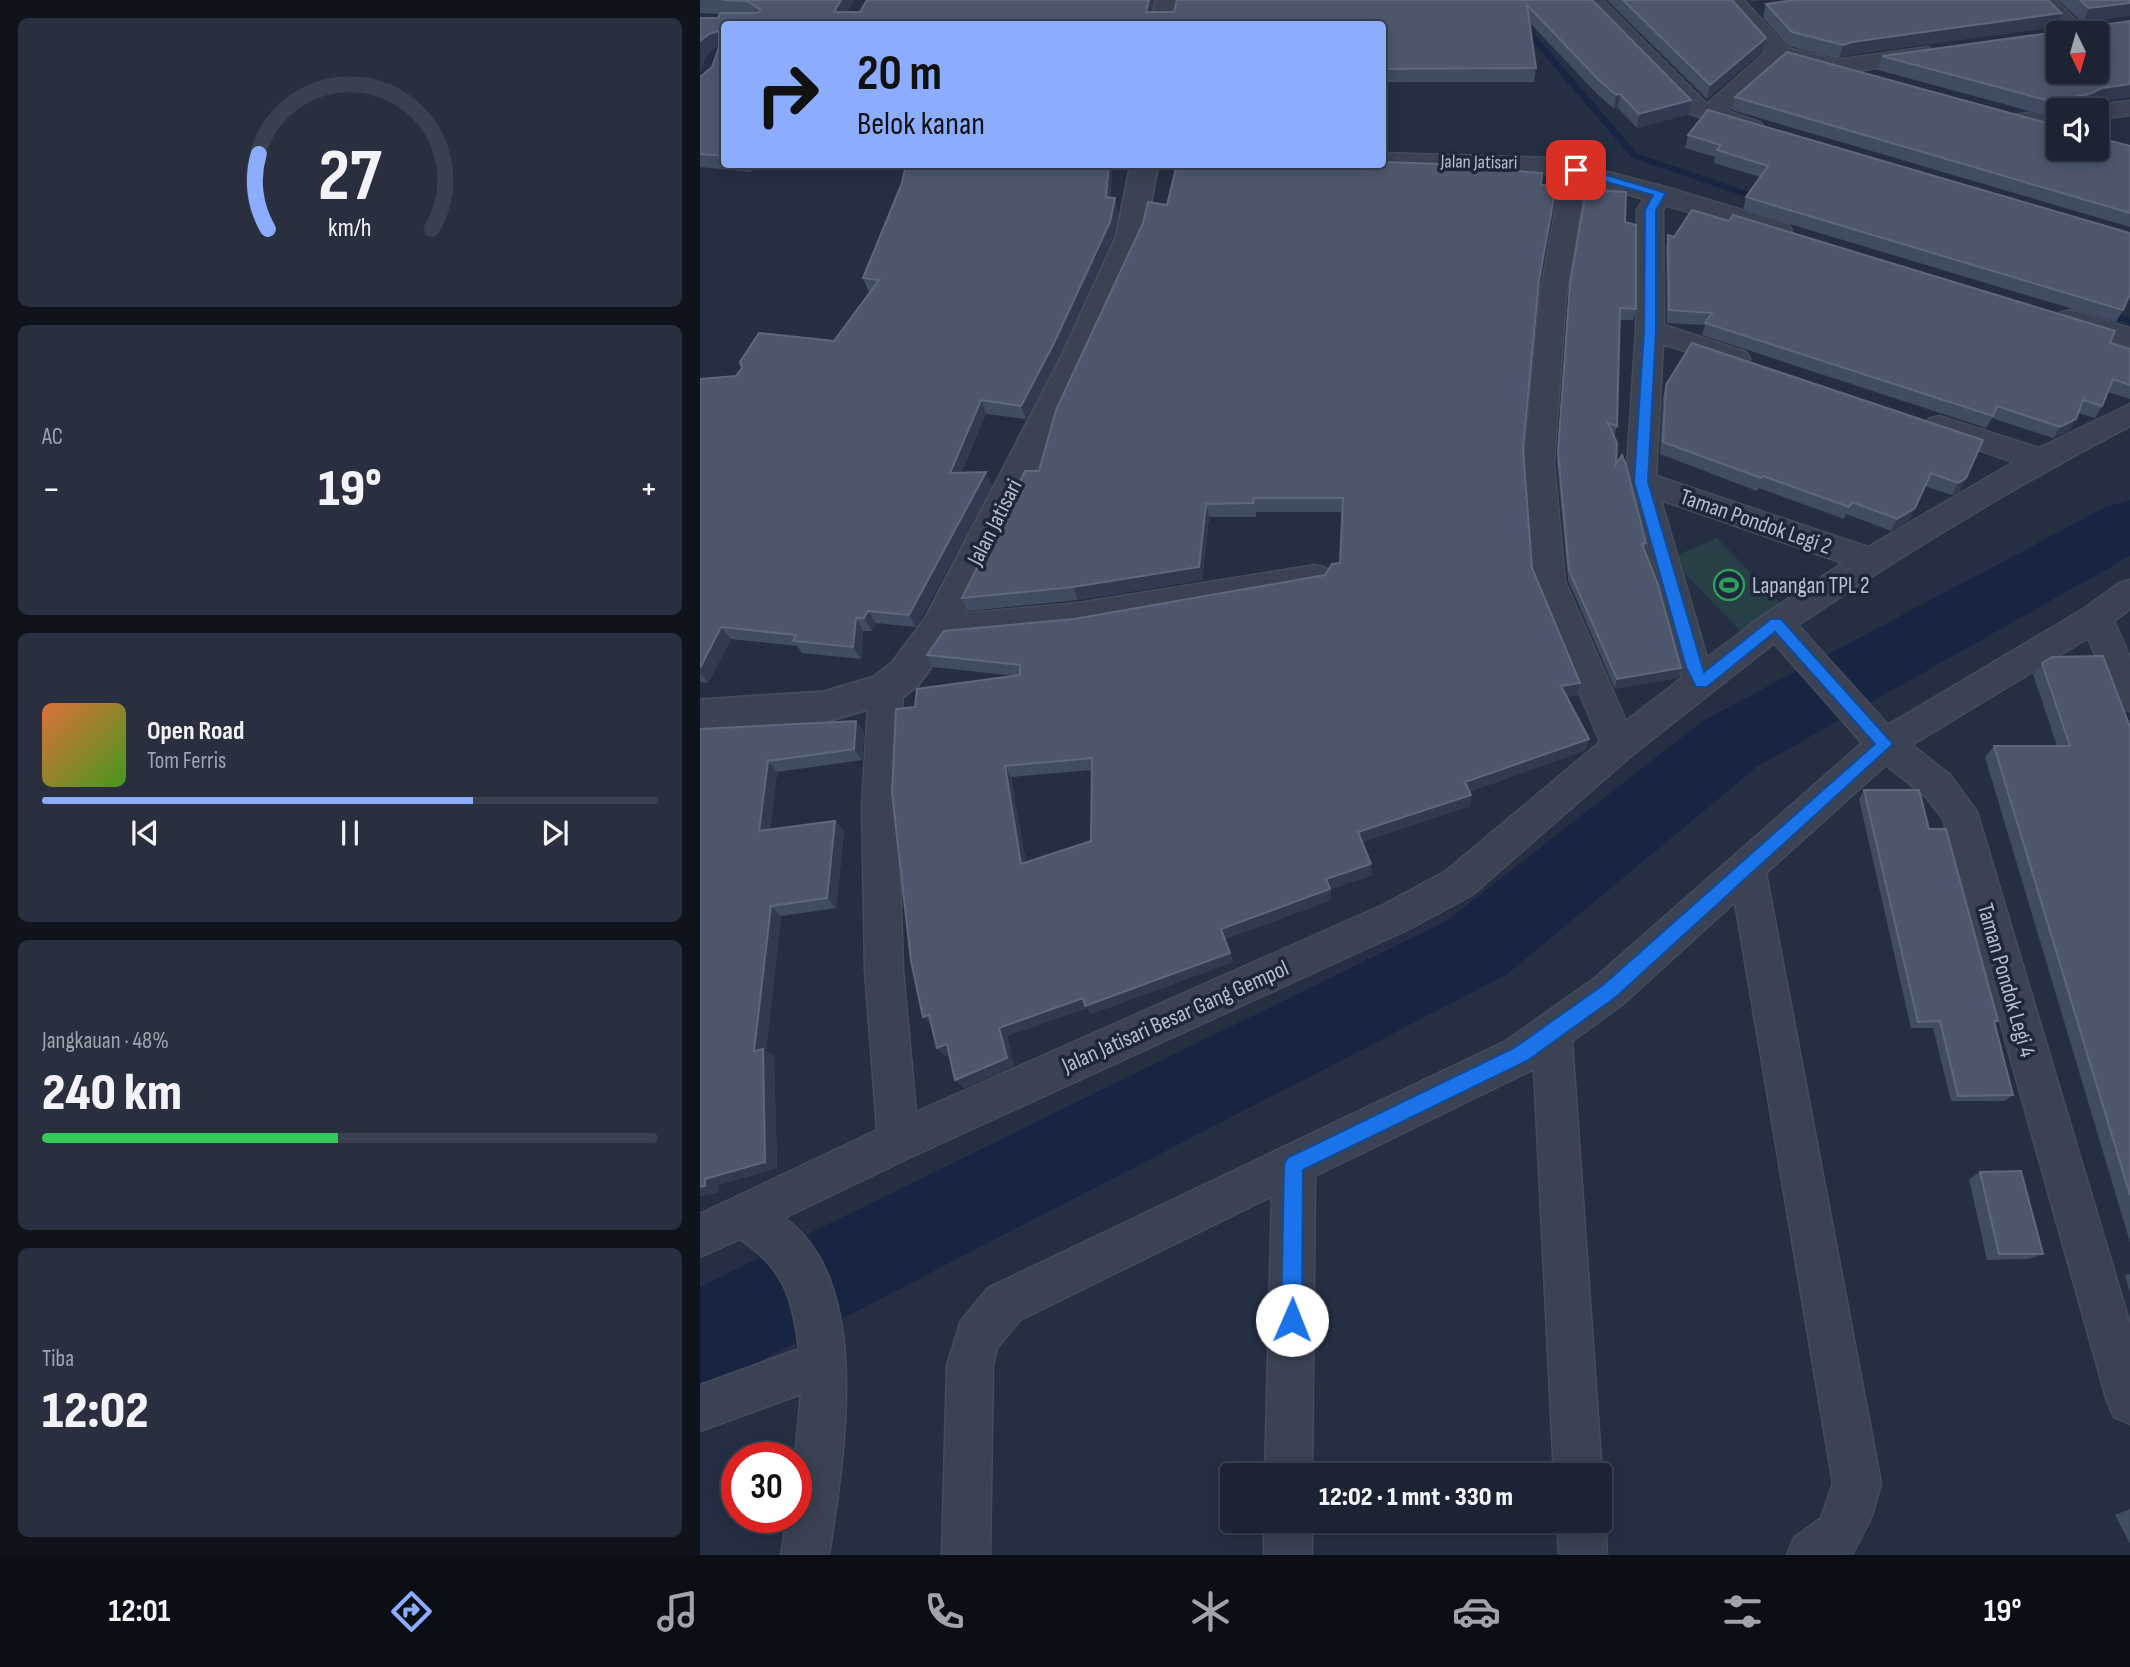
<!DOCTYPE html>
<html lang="id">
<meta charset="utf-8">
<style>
:root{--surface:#1c2333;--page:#292f3f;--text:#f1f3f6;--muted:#a0a4ac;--line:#3a404e;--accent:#8cadfd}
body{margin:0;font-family:"Sofia Sans Condensed",sans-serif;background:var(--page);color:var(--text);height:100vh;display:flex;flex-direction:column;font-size:26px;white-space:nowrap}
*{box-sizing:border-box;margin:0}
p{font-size:23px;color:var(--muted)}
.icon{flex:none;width:38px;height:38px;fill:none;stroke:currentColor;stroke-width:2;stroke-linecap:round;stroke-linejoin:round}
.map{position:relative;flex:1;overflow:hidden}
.panel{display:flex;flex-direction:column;gap:18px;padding:18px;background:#0f131c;width:700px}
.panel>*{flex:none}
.hud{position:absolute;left:21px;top:21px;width:665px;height:147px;border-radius:7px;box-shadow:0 4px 18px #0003,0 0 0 2px var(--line);background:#8cadfd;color:#111;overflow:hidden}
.needle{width:46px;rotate:175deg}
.tools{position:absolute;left:1346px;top:21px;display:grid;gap:14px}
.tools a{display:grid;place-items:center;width:63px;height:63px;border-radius:7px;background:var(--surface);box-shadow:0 4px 18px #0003,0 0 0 2px var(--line);font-size:35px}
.speed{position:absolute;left:21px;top:1442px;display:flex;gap:14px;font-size:35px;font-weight:700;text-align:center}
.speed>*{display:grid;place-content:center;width:91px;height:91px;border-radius:50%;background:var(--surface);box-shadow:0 4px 18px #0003,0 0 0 2px var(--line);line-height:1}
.speed .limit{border:10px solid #d22;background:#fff;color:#111}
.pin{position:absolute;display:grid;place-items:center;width:60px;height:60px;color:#fff;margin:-30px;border-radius:14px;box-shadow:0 4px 10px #0006}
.me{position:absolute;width:77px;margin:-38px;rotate:1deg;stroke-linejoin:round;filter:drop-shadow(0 0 5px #0008)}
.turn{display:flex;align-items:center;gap:24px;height:147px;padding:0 21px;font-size:32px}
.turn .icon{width:91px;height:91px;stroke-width:2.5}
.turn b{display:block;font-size:49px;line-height:60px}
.big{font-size:52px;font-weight:800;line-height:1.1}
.panel .card{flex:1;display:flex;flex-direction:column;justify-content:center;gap:10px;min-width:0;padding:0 24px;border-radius:10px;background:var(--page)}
.panel .dial{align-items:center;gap:0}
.dial svg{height:182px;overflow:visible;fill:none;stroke:var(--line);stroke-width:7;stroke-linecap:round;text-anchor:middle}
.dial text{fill:var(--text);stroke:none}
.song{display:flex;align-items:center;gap:21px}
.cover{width:84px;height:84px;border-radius:10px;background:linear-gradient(135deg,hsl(20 70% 55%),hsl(100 70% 35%))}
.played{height:7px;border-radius:4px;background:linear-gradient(90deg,var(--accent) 70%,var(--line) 70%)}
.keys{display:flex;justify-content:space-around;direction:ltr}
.heat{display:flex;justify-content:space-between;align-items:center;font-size:38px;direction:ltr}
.charge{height:10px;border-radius:5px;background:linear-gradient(90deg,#34c759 48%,var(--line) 0)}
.trip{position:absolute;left:520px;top:1463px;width:392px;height:70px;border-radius:7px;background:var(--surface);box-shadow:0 4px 18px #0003,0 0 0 2px var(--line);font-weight:800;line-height:70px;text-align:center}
.tab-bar{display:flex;height:112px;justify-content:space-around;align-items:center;background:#0b0e14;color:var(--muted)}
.tab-bar .icon{width:49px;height:49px}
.tab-bar .current{color:var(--accent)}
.tab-bar b{font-size:32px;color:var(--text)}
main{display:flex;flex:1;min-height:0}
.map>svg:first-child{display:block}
</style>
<main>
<section class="panel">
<div class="card dial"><svg viewBox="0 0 100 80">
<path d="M14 69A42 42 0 1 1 86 69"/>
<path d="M14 69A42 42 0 0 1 10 36" stroke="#8cadfd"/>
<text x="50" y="56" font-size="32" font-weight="700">27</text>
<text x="50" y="72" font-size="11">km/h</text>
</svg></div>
<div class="card"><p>AC</p>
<div class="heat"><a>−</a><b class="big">19°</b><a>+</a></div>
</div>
<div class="card">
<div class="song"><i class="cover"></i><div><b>Open Road</b><p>Tom Ferris</p></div></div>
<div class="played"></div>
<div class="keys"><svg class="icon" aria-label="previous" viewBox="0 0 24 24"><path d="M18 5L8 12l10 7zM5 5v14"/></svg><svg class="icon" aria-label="pause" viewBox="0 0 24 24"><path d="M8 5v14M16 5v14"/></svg><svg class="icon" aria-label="next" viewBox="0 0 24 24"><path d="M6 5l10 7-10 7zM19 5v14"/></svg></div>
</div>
<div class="card"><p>Jangkauan · 48%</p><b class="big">240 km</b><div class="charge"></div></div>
<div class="card"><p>Tiba</p><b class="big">12:02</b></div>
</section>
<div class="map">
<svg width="1430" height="1555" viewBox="0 0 1430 1555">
<rect width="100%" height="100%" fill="#252f44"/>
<polygon fill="#273f45" points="1017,538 1088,611 1043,634 970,558"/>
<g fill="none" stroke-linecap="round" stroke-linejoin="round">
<g fill="#172543" fill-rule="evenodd">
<polygon points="797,0 805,0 938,154 1064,197 1064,201 1058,201 932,158"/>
<polygon points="1404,310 1430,318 1430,324 1401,315 1401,311"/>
</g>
<polygon fill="#172543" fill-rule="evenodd" points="1430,500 1430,556 1058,766 806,975 35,1374 0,1388 0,1287 746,921 1004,720 1406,507"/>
<g stroke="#444b5d" stroke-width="3">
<g id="minor">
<polygon points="880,0 903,0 1007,104 1066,52 1021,0 1044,0 1087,48 1136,60 1228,47 1239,54 1228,61 1135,74 1083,61 1027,111 1060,122 1064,127 1060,132 1052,134 988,113"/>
<polygon points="1332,0 1355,0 1388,32 1366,33"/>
<polygon points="1430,101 1430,115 1396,119 1396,110 1385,110 1396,105"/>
<polygon points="1358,109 1363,110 1358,110 1358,123 1315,125 1311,120 1315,115"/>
<path d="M682,153L854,158L969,188L1088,224L1092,230L1088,236L1079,238L965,205L963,210L964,325L1046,352L1050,359L1046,366L1036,368L963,344L956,476L1168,547L1314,462L1229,433L1225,426L1229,419L1239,416L1339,448L1430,404V426C1315,486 1205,553 1098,625L1188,725L1385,608L1419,583L1430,580V609L1414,621L1430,658V711L1418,707L1388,638L1212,745L1250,775L1277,812L1430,1324V1424L1414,1417L1407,1401L1243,819L1226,797L1186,765L1066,873L1181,1483L1172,1516L1152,1555H1087L1094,1538L1121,1518L1133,1483L1035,902L923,1004L872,1041L902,1475L900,1480V1475H854L834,1069L615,1176L612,1475H565L572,1196L320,1320L297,1348L293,1365L290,1555H242L247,1365L261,1321L288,1288L806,1041L895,978L1162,743L1074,643L931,756L772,895L709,929L213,1156L84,1218C175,1281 143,1462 129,1555H81L87,1517H96L95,1458L101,1394L0,1431V1385L99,1349C93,1299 84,1268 40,1239L0,1257V1214L177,1130L165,970L162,805L169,689L174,679L186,675L198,679L203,689L198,805L203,970L216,1112L683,905L746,871L900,742L833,581L824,463L840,295L862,175L673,165L682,164ZM885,182L944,199L937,210L936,330L926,482L982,678L926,721L865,581L854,463L866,295ZM961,500L1143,563L1065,614L1007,658Z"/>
<polygon points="1370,310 1430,328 1430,347 1360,325 1356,319 1360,313"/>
<polygon points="615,565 626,568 631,577 626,586 378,629 238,642 227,638 222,629 227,620 238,616 378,603"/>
<polygon points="900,1508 905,1521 907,1555 859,1555 857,1521 900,1521"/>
<rect x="564" y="1521" width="48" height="34"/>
</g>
</g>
<g stroke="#444b5d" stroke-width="4">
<g id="tertiary">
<polygon points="456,0 480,0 475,24 451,24"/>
<polygon points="431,164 458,164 444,237 391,358 251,639 218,685 199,700 124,722 0,732 0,700 124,692 174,677 192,663 225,619 361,358 416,237"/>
</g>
</g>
<use href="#minor" fill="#3a4253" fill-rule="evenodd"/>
<use href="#tertiary" fill="#3a4253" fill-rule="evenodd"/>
</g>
<g fill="#404c62" fill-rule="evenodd">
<polygon points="0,0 154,0 147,12 474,12 892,0 991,100 989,114 937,128 918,108 914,109 897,94 830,23 836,68 834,82 682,82 682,24 24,24 24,164 57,164 51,172 0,167 0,77 12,67 19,46 15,47 5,57 0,72 0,18 18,18 20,14 0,13"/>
<polygon points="907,0 1032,0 1062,52 1007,99"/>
<polygon points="1358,0 1430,0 1387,22 1403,25 1430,21 1430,97 1396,102 1384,108 1371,110 1358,110 1358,113 1344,115 1178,70 1182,56 1363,31 1367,22 1382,22"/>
<polygon points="1066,4 1355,27 1148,55 1139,59 1088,46 1063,18"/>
<polygon points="1035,97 1430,146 1430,227 1032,110"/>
<polygon points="1008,110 1423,310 1416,322 1043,210 1046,197 1060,177 1014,163 1015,157 985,148 988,135"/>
<path d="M800,170L841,185L856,186L855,200L838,294L823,449L832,568L880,683L878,695L867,697L886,750L769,792L771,795L770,806L662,842L672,875L630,889L631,900L525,939L533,962L391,1014L387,1008L307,1036L314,1066L264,1088L255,1080L250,1054L245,1056L237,1048L215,707L315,676L234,667L227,655L374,619L625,575L640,563L642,512H556V517H509L502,580L378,600L268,611L262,598L339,471L467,205ZM392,770L391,841L326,863L311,777Z"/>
<polygon points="202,183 410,198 418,212 413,236 359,357 326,419 286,414 261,473 286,472 292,486 216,627 176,623 172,631 163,631 161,659 102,653 97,646 31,639 8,683 0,682 0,379 36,376 134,341 170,292 169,292 163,278"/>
<polygon points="925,222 936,309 933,320 920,320 917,426 914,437 916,464 946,543 945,550 978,678 915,689 868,580 857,463 870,284"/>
<polygon points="968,235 1410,343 1430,349 1430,399 1408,392 1402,406 1395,418 1378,413 1369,431 1353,438 1292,418 1286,428 1002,335 1005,325 967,323 966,247"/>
<polygon points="966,385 1283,440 1260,491 1252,495 1225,486 1209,520 1191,531 1146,514 1144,519 1059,488 1057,491 960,454 963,397"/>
<polygon points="1342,663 1430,727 1430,1242 1285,757 1294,746 1357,746 1333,674"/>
<polygon points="156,721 164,732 162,760 77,772 70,830 135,821 144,831 136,908 81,916 66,1051 74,1056 77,1168 18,1185 18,1192 0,1196 0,729"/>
<polygon points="1164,790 1229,829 1298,1021 1295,1024 1313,1095 1304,1101 1251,1101 1233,1028 1211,1028 1159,799"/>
<polygon points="1280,1172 1343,1254 1329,1259 1287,1260 1269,1179"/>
<polygon points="1430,1274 1430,1293 1425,1275"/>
<polygon points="1430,1509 1430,1544 1415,1515"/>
</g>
<g fill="#303b51">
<polygon points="141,0 154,0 140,24 134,12"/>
<polygon points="449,0 454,0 449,24 446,12"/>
<polygon points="1050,0 1064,0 1049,2"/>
<polygon points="1430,3 1430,16 1383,22 1389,8"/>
<polygon points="1361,13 1355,27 1148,55 1139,59 1143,45 1152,42"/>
<polygon points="19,31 24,45 15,47 5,57 0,72 0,41 9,34"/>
<polygon points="1066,38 1062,52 1007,99 1010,85"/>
<polygon points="1430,84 1430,97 1396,102 1384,108 1371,110 1358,110 1358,113 1344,115 1350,101 1402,88"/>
<polygon points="920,94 918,108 914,109 916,95"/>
<polygon points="991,100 989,114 937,128 939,114"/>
<polygon points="48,164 57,164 51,172"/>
<polygon points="409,164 413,164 410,211 406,197"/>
<polygon points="856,186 855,200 837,295 839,280"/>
<polygon points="415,198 418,212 413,236 359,357 326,419 321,406"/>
<polygon points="281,400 286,414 256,486 250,473"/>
<polygon points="1376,419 1369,431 1353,438 1360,427"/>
<polygon points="286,472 292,486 216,627 209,615"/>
<polygon points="1266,478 1260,491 1252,495 1258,483"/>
<polygon points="506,504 509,517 502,580 378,600 373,587"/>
<polygon points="1215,508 1209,520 1191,531 1197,519"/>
<polygon points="168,611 176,623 172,631 164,618"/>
<polygon points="156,618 163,631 161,659 153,647"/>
<polygon points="21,627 31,639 8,683 0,673 0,668"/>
<polygon points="981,668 978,678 915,689 917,679"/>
<polygon points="880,683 878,695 859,699 861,686"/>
<polygon points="156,721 164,732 162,760 154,749"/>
<polygon points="889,739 886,750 764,794 765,782"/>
<polygon points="68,761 77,772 69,842 59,831"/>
<polygon points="305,766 311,777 328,875 321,864"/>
<polygon points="771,795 770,806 659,843 658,832"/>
<polygon points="135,821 144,831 136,908 127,898"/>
<polygon points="671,864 672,875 627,890 626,879"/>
<polygon points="630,889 631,900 524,939 521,929"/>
<polygon points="71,906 81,916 66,1051 74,1056 77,1168 18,1185 18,1192 0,1196 0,1187 5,1179 54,1051"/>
<polygon points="530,953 533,962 391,1014 387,1008 307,1036 314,1066 264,1088 255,1080 299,1028 383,998"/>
<polygon points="229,1015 232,1026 223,1017"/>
<polygon points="247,1044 256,1052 245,1056 237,1048"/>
</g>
<g fill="#4d586e" stroke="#5d687c" stroke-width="2" fill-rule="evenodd">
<polygon points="23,0 141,0 134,12 160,12 167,0 449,0 446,12 474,12 477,0 892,0 991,100 939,114 920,94 916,95 899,80 827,5 836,68 682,69 682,24 24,24 24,156 0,154 0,77 12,67 19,47 19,31 9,34 0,41 0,18 18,18 20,13 58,13 61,10 47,1"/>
<polygon points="923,0 1032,0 1066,38 1010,85"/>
<polygon points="1095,0 1348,0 1361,13 1152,42 1143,45 1092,32 1066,4"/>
<polygon points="1380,0 1430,0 1430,3 1389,8"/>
<path d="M1430,21V84L1402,88L1390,94L1350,101L1182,56L1364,31L1367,22H1400L1403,25ZM1358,33H1396V72H1358Z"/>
<polygon points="1087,52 1358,126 1358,149 1396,149 1396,137 1430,146 1430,213 1035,97"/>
<polygon points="1008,110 1430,233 1430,294 1423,310 1046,197 1068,166 1017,150 1021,145 988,135"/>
<path d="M682,162L801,166L800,170L842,173L841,185L856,186L839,280L823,449L832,568L880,683L861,686L889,739L765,782L771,795L658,832L671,864L626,879L630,889L521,929L530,953L385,1006L383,998L299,1028L307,1058L255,1080L247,1044L237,1048L229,1015L223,1017L211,961L192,793L196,709L215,707L217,689L320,675V665L227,655L244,631L374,619L625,575L632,564L640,563L643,498H554L553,503L506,504L499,567L373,587L262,598L325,471H339L356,410L443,223L448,202L467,205L477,164H682ZM392,758L391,841L321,864L305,766Z"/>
<polygon points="206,164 409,164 406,197 415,198 410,222 354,343 321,406 281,400 250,473 286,472 209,615 168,611 164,618 156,618 153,647 93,641 96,635 21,627 0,668 0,379 36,376 42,368 40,362 59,333 134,341 179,280 163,278 202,183"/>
<polygon points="886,190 926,192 925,222 936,225 936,309 920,308 917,426 908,423 917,443 916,464 922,455 926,465 946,543 942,544 958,585 981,668 917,679 869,570 858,452 870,284"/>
<polygon points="992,210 1029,221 1033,215 1415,331 1410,343 1430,349 1430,385 1413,379 1402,406 1383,400 1376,419 1360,427 1297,406 1293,416 1005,323 1012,313 969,310 968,235 974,237"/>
<polygon points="992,343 1283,440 1266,478 1258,483 1231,473 1215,508 1197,519 1152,502 1149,507 1063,476 1061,478 963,442 966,385"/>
<polygon points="1403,656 1430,727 1430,1195 1294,746 1370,746 1342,663 1352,657"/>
<polygon points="156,721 154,749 68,761 59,831 135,821 127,898 71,906 54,1051 63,1049 65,1162 5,1179 5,1186 0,1187 0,729"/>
<polygon points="1164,790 1219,790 1229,829 1246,829 1298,1021 1294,1021 1313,1095 1258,1096 1240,1021 1218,1022"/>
<polygon points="1321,1171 1343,1254 1299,1254 1280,1172"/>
</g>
<polygon fill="#1a73e8" stroke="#114b97" stroke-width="2" points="876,166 966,193 956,210 956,330 948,482 1004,672 1071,619 1081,619 1193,744 916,997 827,1061 603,1170 602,1320 599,1327 592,1330 584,1327 581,1320 584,1165 587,1158 814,1048 903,985 1175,744 1075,632 1007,687 996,687 986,667 934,482 944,330 945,210 953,195 872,172 872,167"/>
<defs>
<g id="stadium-ring" transform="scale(1.575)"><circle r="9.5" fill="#1e2739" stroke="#2e9e5b" stroke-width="1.5"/><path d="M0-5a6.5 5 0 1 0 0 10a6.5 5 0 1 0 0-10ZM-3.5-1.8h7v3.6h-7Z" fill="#2e9e5b"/></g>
</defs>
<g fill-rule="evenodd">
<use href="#stadium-ring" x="1029" y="585"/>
</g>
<g text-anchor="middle" stroke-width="7" stroke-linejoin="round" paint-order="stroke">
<g font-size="19" fill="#b7becd" stroke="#1e2739">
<text transform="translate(779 161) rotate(1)" y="7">Jalan Jatisari</text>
</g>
<g font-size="23" fill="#b7becd" stroke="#1e2739">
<text transform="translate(1056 521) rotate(19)" y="8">Taman Pondok Legi 2</text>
<text transform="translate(294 522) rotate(-63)" y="8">Jalan Jatisari</text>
<text transform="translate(1307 980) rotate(74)" y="8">Taman Pondok Legi 4</text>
<text transform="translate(475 1016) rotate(-24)" y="8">Jalan Jatisari Besar Gang Gempol</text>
</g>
<g font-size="23" fill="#b7becd" stroke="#1e2739" text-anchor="start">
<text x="1052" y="593">Lapangan TPL 2</text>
</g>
</g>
</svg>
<div class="tools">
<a><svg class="needle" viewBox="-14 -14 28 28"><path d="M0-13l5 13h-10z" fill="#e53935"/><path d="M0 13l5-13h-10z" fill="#a0a4ac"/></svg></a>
<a><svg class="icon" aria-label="sound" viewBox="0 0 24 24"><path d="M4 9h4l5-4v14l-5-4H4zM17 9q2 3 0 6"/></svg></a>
</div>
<div class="speed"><div class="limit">30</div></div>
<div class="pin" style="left:876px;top:170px;background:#d93025"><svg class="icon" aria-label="arrive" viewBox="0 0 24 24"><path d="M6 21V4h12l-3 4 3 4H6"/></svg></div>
<svg class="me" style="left:592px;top:1320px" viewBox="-20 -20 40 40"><circle r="19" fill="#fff"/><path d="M0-13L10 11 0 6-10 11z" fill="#1a73e8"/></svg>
<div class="trip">12:02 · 1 mnt · 330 m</div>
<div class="hud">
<div class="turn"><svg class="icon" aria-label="right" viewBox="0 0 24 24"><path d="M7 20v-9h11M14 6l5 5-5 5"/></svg><div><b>20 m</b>Belok kanan</div></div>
</div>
</div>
</main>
<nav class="tab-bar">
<b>12:01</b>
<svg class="icon current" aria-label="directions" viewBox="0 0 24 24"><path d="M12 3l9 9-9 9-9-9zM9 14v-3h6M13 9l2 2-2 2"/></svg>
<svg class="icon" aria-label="music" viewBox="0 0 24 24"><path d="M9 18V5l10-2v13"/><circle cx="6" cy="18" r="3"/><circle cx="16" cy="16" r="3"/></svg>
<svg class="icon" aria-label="phone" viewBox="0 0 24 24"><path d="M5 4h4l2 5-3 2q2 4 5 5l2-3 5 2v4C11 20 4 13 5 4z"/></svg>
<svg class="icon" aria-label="climate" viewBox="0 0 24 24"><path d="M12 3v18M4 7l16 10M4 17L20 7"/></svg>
<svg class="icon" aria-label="car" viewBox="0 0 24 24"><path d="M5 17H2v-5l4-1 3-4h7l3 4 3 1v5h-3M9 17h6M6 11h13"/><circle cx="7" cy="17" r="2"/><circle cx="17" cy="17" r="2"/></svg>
<svg class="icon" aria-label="filters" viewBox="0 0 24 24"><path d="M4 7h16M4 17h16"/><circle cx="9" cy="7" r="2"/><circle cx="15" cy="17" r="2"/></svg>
<b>19°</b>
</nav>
